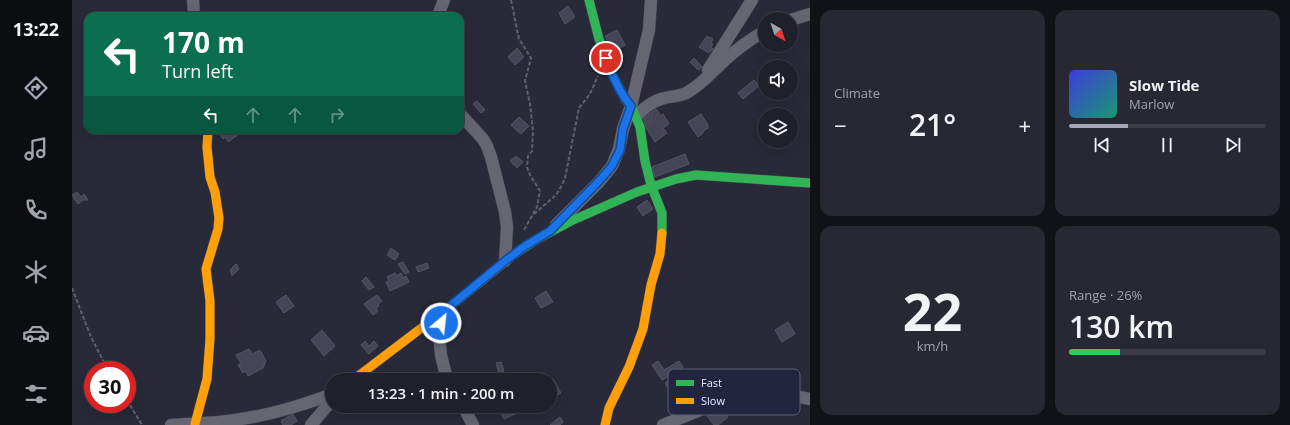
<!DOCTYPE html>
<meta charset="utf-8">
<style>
:root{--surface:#1f202b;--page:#272833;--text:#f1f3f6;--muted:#a1a3a9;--line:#3c3e47;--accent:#a5a7b8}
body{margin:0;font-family:"Open Sans",sans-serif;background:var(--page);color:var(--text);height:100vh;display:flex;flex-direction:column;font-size:15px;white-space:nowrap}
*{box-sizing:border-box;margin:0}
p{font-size:13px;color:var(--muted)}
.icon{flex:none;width:22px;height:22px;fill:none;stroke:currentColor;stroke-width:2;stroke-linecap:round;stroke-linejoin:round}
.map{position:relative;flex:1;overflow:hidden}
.details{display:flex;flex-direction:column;gap:10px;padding:10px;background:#111218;width:480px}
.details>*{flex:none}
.banner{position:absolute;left:12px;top:12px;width:380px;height:122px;border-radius:12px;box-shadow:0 4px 16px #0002,0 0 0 1px var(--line);background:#0b6e4f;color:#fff;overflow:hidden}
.needle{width:26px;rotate:141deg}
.fabs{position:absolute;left:686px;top:12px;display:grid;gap:8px}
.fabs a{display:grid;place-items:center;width:40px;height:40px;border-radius:50%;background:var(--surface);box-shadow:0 4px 16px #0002,0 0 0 1px var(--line);font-size:20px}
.speed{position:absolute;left:12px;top:361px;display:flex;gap:8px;font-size:20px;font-weight:700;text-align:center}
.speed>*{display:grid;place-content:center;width:52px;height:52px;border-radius:50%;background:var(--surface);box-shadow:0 4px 16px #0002,0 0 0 1px var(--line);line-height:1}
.speed .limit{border:6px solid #d22;background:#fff;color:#111}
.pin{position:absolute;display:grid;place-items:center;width:34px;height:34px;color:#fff;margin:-17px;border:2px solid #fff;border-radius:50%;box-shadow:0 1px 4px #0007}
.me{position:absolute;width:44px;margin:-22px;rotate:28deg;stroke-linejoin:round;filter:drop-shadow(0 0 3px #0008)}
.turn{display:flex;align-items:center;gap:14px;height:84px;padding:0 12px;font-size:18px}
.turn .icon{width:52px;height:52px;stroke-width:2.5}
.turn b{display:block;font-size:28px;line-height:34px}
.lanes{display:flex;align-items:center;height:38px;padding:0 12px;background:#0003;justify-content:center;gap:20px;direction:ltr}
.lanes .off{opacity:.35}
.big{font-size:30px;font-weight:600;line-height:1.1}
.details .tile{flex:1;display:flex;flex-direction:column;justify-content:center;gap:6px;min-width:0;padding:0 14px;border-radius:12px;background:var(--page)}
.details .dial{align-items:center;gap:0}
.dial b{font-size:52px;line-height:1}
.song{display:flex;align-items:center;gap:12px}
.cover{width:48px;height:48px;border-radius:6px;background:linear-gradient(135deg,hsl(240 70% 55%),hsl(160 70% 35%))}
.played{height:4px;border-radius:2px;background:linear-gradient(90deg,var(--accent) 30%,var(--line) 30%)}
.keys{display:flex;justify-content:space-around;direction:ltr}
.heat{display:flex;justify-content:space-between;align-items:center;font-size:22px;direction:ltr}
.charge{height:6px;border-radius:3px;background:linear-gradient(90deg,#34c759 26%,var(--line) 0)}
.details .tiles{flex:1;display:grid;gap:10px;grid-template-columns:repeat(2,1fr)}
.trip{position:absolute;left:253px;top:373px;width:232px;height:40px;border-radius:20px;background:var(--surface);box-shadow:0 4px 16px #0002,0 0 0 1px var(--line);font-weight:600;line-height:40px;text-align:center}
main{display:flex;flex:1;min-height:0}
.tabs{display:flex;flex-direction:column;width:72px;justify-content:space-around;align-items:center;background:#0c0d11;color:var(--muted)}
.tabs .icon{width:28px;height:28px}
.tabs .on{color:var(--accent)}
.tabs b{font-size:18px;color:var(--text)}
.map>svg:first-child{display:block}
</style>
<main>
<nav class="tabs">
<b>13:22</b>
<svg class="icon on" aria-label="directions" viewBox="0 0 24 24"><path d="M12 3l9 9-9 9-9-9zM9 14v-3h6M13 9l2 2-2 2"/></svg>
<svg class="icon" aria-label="music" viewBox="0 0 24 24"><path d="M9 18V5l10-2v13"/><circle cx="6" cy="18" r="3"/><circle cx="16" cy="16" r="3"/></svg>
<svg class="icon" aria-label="phone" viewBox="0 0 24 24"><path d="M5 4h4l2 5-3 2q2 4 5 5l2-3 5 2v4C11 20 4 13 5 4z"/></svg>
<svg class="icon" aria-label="climate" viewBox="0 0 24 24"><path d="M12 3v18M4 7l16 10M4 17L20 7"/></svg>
<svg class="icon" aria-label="car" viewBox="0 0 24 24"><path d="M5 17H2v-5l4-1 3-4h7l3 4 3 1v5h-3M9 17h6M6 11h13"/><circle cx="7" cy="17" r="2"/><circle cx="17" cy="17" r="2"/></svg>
<svg class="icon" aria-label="filters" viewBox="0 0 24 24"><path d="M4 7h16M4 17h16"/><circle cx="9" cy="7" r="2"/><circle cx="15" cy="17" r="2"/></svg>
</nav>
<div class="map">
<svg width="738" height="425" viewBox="0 0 738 425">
<rect width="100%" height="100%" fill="#292a39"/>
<g fill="#454557" stroke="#545562">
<polygon points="496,6 503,17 493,24 487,13"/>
<polygon points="545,30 553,45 540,52 533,36"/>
<polygon points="635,36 641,39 639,43 641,44 639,47 641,49 637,53 627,47"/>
<polygon points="445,48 452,57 443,65 436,57"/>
<polygon points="622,58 630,67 626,70 618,62"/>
<polygon points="682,80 687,86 671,99 666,93"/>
<polygon points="405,101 413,110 409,113 401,104"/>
<polygon points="584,109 588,114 571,126 568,121"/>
<polygon points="591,114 597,124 591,128 595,133 583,142 573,126"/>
<polygon points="629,114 636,125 636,128 631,131 631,133 626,137 616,122"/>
<polygon points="447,117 457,126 449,134 439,125"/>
<polygon points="149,130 168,130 170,132 156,142 153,137 151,139 147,133 150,131"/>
<polygon points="613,154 617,164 583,177 580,167"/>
<polygon points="444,156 451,162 445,168 438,161"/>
<polygon points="5,192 9,197 12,194 16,200 11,200 6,204 0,195"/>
<polygon points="575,200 581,209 571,216 565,207"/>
<polygon points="319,248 327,254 323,260 315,255"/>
<polygon points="331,262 337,272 333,274 326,264"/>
<polygon points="355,263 357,268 346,272 344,267"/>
<polygon points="164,264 167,269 160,276 158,270"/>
<polygon points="323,273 324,276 329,273 332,278 334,276 337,282 318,291 314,282 317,281 315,277"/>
<polygon points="294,277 302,287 297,290 290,281"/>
<polygon points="474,291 481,302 469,308 463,298"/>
<polygon points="214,295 222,306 212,313 204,302"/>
<polygon points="305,295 310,301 306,304 307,306 304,308 306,311 301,315 292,304"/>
<polygon points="716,322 723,334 710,342 703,330"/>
<polygon points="250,330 263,346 252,356 239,340"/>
<polygon points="293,341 297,346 302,341 306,346 297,354 289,345"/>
<polygon points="177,349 180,354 188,350 194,361 191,368 176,376 174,371 171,373 166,365 169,363 164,355"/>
<polygon points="586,361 592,370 607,361 611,367 590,380 580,365"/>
<polygon points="429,362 432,371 427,373 424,363"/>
<polygon points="603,376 612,391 602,397 593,383"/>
<polygon points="481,379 489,393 484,396 478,385 478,380"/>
<polygon points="642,405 644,408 647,406 656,417 646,425 642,425 635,416 638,414 635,410"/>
<polygon points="429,406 441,406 445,413 432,419 426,407"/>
<polygon points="221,414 225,421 219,425 211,425 209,421"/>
<polygon points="488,417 491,422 488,425 478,425"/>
</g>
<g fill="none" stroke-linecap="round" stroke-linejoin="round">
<g stroke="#464754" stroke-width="13">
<g id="street">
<polyline points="121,0 122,16"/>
<polyline points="366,16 372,0"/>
<polyline points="719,20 738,14"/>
<polyline points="636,70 680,0"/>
<polyline points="388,114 411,139 415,146 419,157 433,212 435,227 433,261"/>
<path d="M564,116C571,109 579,102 589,99C598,96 607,97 616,92C630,84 641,71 653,60C665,49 679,39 693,31"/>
<polyline points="484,225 527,182 540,166 547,149 551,129 559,106 577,30 579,0"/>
<polyline points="371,312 367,334 369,355 375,380"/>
<polyline points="391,406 401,425"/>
<path d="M99,425C115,424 131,423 147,422C186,418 224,408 260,394"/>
<polyline points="239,425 260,400"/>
<polyline points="591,425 626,411 637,402 651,400 710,400 728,397 738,399"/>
</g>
</g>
<g stroke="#464754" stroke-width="10">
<g id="fast">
<polyline points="517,0 527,39 541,76 553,99 559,106 568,127 573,161 579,185 590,213 590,233"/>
<polyline points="441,255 465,239 499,221 565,192 604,179 624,175 738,183"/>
</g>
</g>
<g stroke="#464754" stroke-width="10">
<g id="slow">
<polyline points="281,380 381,304 441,255"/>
<polyline points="123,424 135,379 138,339 138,301 134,269 146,229 147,218 143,192 138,177 135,147 136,130"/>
<polyline points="533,425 537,408 557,367 571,329 579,285 588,254 590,233"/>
</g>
</g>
<g stroke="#5f606b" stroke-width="2" stroke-dasharray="4 2" stroke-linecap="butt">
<polyline points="439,0 447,39 459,58 453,81 458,104 461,132 460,151 456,156 455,167 458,175 468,191 465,207 452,230"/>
<polyline points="462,214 484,195 489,187 493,178 507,108 518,94 526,76"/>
<polyline points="0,288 19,337 36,370"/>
<polyline points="55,400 70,425"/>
</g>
<use href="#street" stroke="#656672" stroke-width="12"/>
<use href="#fast" stroke="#30b455" stroke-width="9"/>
<use href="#slow" stroke="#ff9f0a" stroke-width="9"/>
</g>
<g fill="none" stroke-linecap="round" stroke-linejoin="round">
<g stroke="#114b97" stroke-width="10">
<path id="route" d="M369,323L371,312L433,261L453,246L478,231L526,182L540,166L548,150L551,129L559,106C547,92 540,75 534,58"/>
</g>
<use href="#route" stroke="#1a73e8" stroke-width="7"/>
</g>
<rect x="596" y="369" width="132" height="46" rx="6" fill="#23243f" stroke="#5e5f78" stroke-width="1"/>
<rect x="604" y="380" width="18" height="6" fill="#30b455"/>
<rect x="604" y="398" width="18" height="6" fill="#ff9f0a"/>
<g font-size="11" fill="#e8eafc">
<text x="629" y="387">Fast</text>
<text x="629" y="405">Slow</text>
</g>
</svg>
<div class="fabs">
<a><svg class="needle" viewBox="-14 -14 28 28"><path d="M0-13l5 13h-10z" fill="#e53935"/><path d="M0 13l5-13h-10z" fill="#a1a3a9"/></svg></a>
<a><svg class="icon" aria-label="sound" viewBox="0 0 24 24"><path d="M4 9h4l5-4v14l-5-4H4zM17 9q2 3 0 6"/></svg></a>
<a><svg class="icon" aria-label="layers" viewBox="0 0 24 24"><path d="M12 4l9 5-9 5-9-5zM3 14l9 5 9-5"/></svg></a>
</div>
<div class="speed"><div class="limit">30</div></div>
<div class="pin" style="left:534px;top:58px;background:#d93025"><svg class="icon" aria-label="arrive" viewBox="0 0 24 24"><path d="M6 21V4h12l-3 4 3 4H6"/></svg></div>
<svg class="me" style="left:369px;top:323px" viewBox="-20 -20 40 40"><circle r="17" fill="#1a73e8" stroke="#fff" stroke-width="3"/><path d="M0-11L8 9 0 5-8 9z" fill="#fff"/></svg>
<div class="trip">13:23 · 1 min · 200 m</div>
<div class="banner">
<div class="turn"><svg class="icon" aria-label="left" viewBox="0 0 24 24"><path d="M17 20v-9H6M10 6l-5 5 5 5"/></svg><div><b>170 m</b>Turn left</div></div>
<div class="lanes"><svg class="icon" aria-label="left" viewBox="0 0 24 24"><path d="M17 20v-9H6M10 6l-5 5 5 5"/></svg><svg class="icon off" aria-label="ahead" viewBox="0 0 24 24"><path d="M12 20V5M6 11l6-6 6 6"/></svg><svg class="icon off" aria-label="ahead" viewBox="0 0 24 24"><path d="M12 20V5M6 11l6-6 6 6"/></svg><svg class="icon off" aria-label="right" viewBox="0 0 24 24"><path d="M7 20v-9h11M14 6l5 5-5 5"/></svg></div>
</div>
</div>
<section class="details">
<div class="tiles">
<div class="tile"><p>Climate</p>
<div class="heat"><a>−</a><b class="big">21°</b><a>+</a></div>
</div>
<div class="tile">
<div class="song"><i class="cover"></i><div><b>Slow Tide</b><p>Marlow</p></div></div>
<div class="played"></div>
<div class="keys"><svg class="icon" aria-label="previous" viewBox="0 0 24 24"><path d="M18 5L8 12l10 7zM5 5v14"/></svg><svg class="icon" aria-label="pause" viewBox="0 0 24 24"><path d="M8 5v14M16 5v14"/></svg><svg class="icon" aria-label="next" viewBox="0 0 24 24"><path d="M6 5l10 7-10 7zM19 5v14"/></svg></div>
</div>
<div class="tile dial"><b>22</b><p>km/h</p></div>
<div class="tile"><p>Range · 26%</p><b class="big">130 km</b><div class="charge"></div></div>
</div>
</section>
</main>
